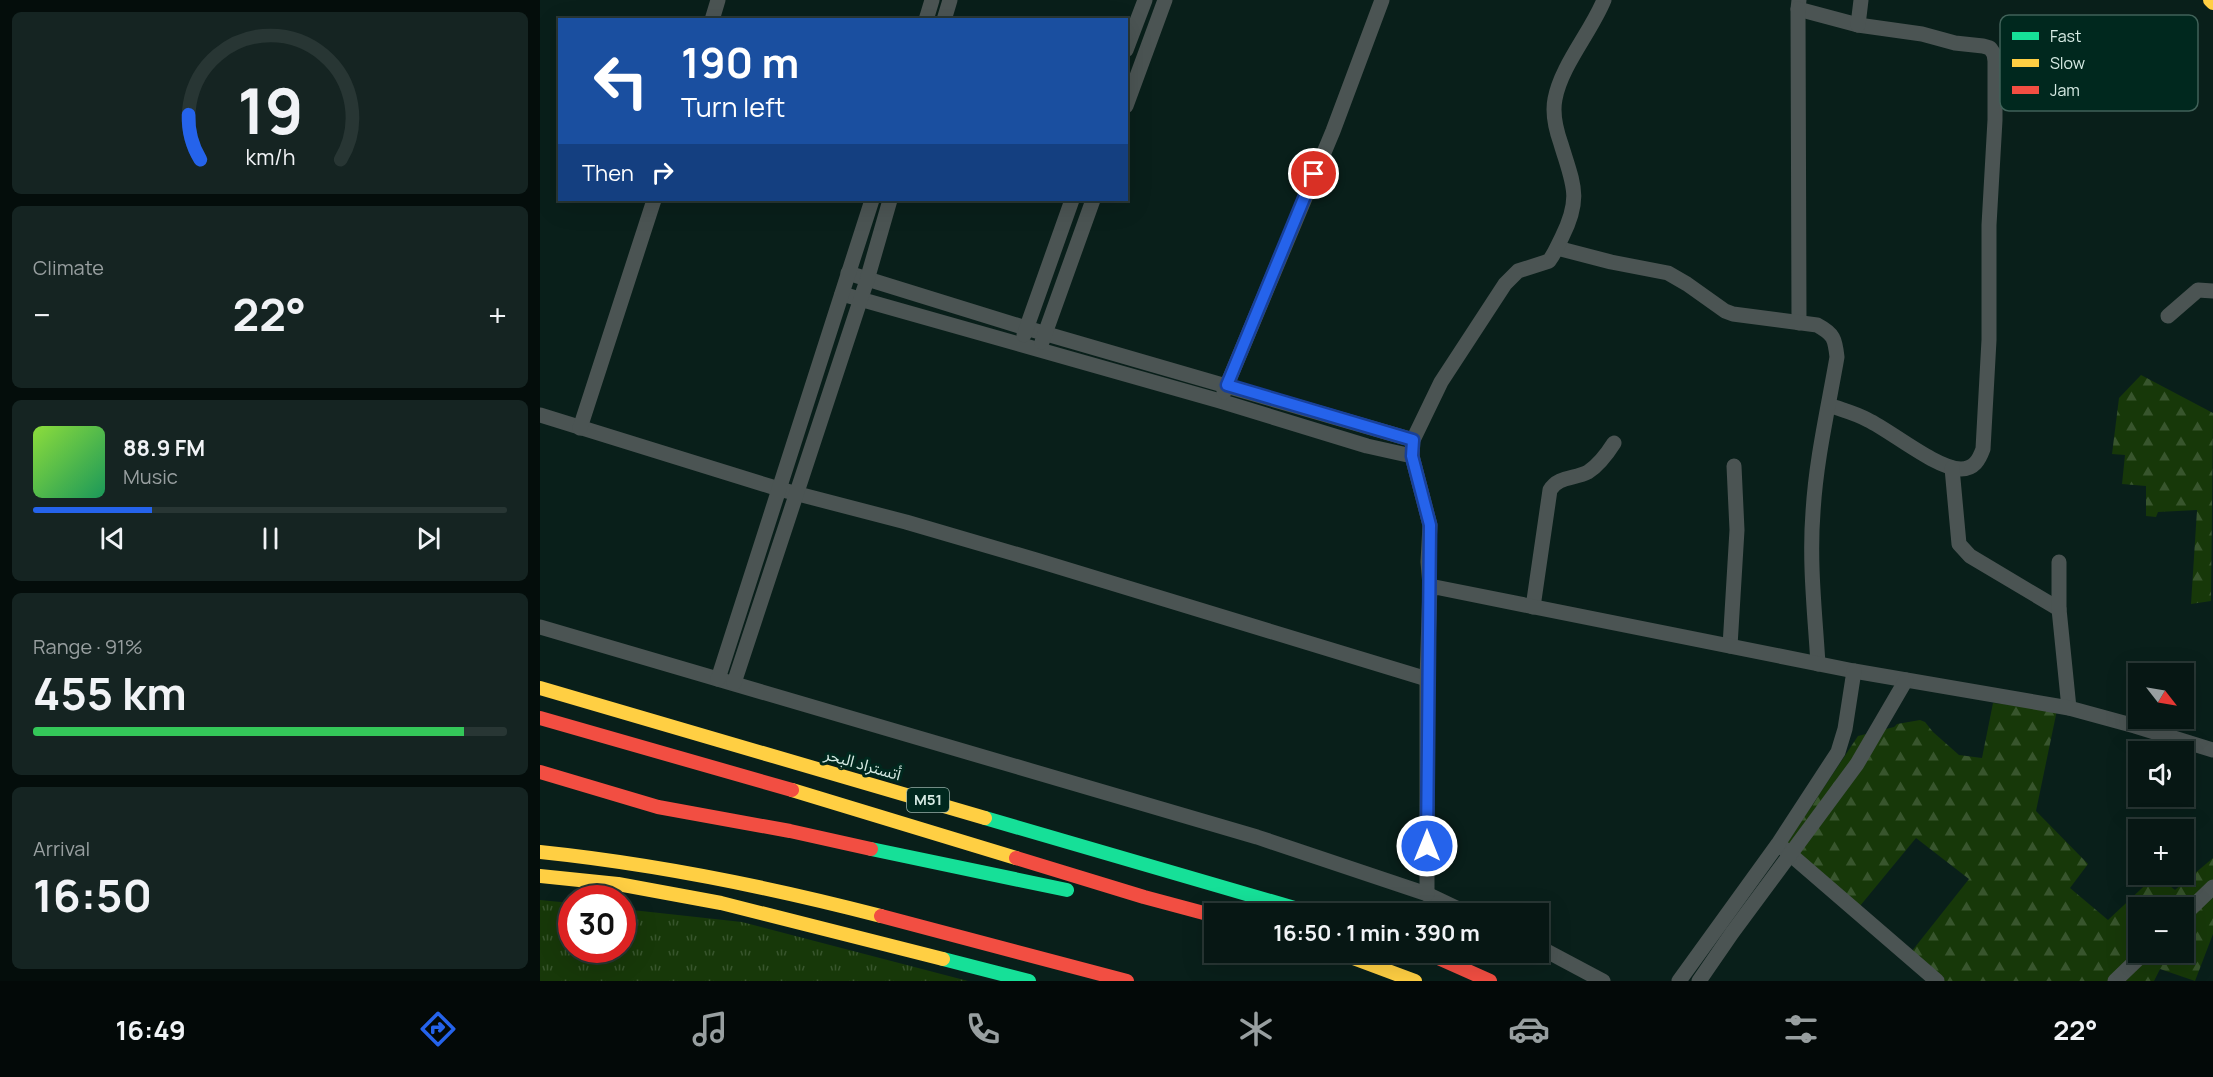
<!DOCTYPE html>
<meta charset="utf-8">
<style>
:root{--surface:#071714;--page:#152422;--text:#f1f3f6;--muted:#989fa0;--line:#283634;--accent:#2563eb}
body{margin:0;font-family:Manrope,"Noto Sans Arabic",sans-serif;background:var(--page);color:var(--text);height:100vh;display:flex;flex-direction:column;font-size:22px;white-space:nowrap}
*{box-sizing:border-box;margin:0}
p{font-size:20px;color:var(--muted)}
.icon{flex:none;width:33px;height:33px;fill:none;stroke:currentColor;stroke-width:2;stroke-linecap:round;stroke-linejoin:round}
.map{position:relative;flex:1;overflow:hidden}
.details{display:flex;flex-direction:column;gap:12px;padding:12px;background:#040d0b;width:540px}
.details>*{flex:none}
.guide{position:absolute;left:18px;top:18px;width:570px;height:183px;border-radius:0px;box-shadow:0 6px 24px #0002,0 0 0 2px var(--line);background:#1a4fa0;color:#fff;overflow:hidden}
.needle{width:39px;rotate:121deg}
.tools{position:absolute;left:1588px;top:663px;display:grid;gap:12px}
.tools a{display:grid;place-items:center;width:66px;height:66px;border-radius:0px;background:var(--surface);box-shadow:0 6px 24px #0002,0 0 0 2px var(--line);font-size:30px}
.speed{position:absolute;left:18px;top:885px;display:flex;gap:12px;font-size:30px;font-weight:700;text-align:center}
.speed>*{display:grid;place-content:center;width:78px;height:78px;border-radius:50%;background:var(--surface);box-shadow:0 6px 24px #0002,0 0 0 2px var(--line);line-height:1}
.speed .limit{border:9px solid #d22;background:#fff;color:#111}
.pin{position:absolute;display:grid;place-items:center;width:51px;height:51px;color:#fff;margin:-26px;border:3px solid #fff;border-radius:50%;box-shadow:0 2px 6px #0007}
.me{position:absolute;width:66px;margin:-33px;rotate:0deg;stroke-linejoin:round;filter:drop-shadow(0 0 4px #0008)}
.turn{display:flex;align-items:center;gap:21px;height:126px;padding:0 24px;font-size:27px}
.turn .icon{width:78px;height:78px;stroke-width:2.5}
.turn b{display:block;font-size:42px;line-height:51px}
.then{display:flex;align-items:center;height:57px;padding:0 24px;background:#0003;gap:12px;font-size:22px}
.big{font-size:45px;font-weight:700;line-height:1.1}
.details .card{flex:1;display:flex;flex-direction:column;justify-content:center;gap:9px;min-width:0;padding:0 21px;border-radius:9px;background:var(--page)}
.details .dial{align-items:center;gap:0}
.dial svg{height:156px;overflow:visible;fill:none;stroke:var(--line);stroke-width:7;stroke-linecap:round;text-anchor:middle}
.dial text{fill:var(--text);stroke:none}
.song{display:flex;align-items:center;gap:18px}
.cover{width:72px;height:72px;border-radius:9px;background:linear-gradient(135deg,hsl(90 70% 55%),hsl(150 70% 35%))}
.played{height:6px;border-radius:3px;background:linear-gradient(90deg,var(--accent) 25%,var(--line) 25%)}
.keys{display:flex;justify-content:space-around;direction:ltr}
.heat{display:flex;justify-content:space-between;align-items:center;font-size:33px;direction:ltr}
.charge{height:9px;border-radius:4px;background:linear-gradient(90deg,#34c759 91%,var(--line) 0)}
.trip{position:absolute;left:664px;top:903px;width:345px;height:60px;border-radius:0px;background:var(--surface);box-shadow:0 6px 24px #0002,0 0 0 2px var(--line);font-weight:700;line-height:60px;text-align:center}
.tab-bar{display:flex;height:96px;justify-content:space-around;align-items:center;background:#030908;color:var(--muted)}
.tab-bar .icon{width:42px;height:42px}
.tab-bar .selected{color:var(--accent)}
.tab-bar b{font-size:27px;color:var(--text)}
main{display:flex;flex:1;min-height:0}
.map>svg:first-child{display:block}
</style>
<main>
<section class="details">
<div class="card dial"><svg viewBox="0 0 100 80">
<path d="M14 69A42 42 0 1 1 86 69"/>
<path d="M14 69A42 42 0 0 1 8 46" stroke="#2563eb"/>
<text x="50" y="56" font-size="32" font-weight="700">19</text>
<text x="50" y="72" font-size="11">km/h</text>
</svg></div>
<div class="card"><p>Climate</p>
<div class="heat"><a>−</a><b class="big">22°</b><a>+</a></div>
</div>
<div class="card">
<div class="song"><i class="cover"></i><div><b>88.9 FM</b><p>Music</p></div></div>
<div class="played"></div>
<div class="keys"><svg class="icon" aria-label="previous" viewBox="0 0 24 24"><path d="M18 5L8 12l10 7zM5 5v14"/></svg><svg class="icon" aria-label="pause" viewBox="0 0 24 24"><path d="M8 5v14M16 5v14"/></svg><svg class="icon" aria-label="next" viewBox="0 0 24 24"><path d="M6 5l10 7-10 7zM19 5v14"/></svg></div>
</div>
<div class="card"><p>Range · 91%</p><b class="big">455 km</b><div class="charge"></div></div>
<div class="card"><p>Arrival</p><b class="big">16:50</b></div>
</section>
<div class="map">
<svg width="1673" height="981" viewBox="0 0 1673 981">
<defs>
<pattern id="forest-firs" width="22" height="20" patternUnits="userSpaceOnUse" patternTransform="scale(1.5)"><rect width="22" height="20" fill="#173809"/><path d="M5 1l3.5 6h-7zM16 11l3.5 6h-7z" fill="#38552d"/></pattern>
<pattern id="park-tufts" width="24" height="20" patternUnits="userSpaceOnUse" patternTransform="scale(1.5)"><rect width="24" height="20" fill="#173809"/><path d="M3 7l-1-3M5 7V3M7 7l1-3M15 17l-1-3M17 17v-4M19 17l1-3" fill="none" stroke="#38552d"/></pattern>
</defs>
<rect width="100%" height="100%" fill="#091f1a"/>
<g fill="url(#forest-firs)" fill-rule="evenodd">
<polygon points="1601,375 1673,413 1671,601 1651,604 1657,510 1618,512 1616,517 1606,516 1606,486 1582,484 1585,455 1572,454 1579,398"/>
<path d="M1453,703L1517,710L1496,811L1548,864L1530,888L1568,920L1616,875L1635,890L1673,858V934L1655,981L1620,969L1614,981H1392L1368,956L1429,879L1376,838L1315,912L1241,852L1318,736L1354,727L1357,724L1380,720L1385,722L1393,732L1419,755L1442,758ZM1599,908H1644V952H1599Z"/>
</g>
<polygon fill="url(#park-tufts)" points="0,900 31,903 32,950 82,950 83,909 202,922 428,981 0,981"/>
<g fill="none" stroke-linecap="round" stroke-linejoin="round">
<g stroke="#4b5453" stroke-width="15">
<path d="M1259,0L1258,9L1318,25L1382,34L1415,43L1443,46L1450,48L1454,54L1455,61V120L1449,225V340L1443,449C1439,460 1434,469 1421,469C1397,469 1351,431 1328,420C1316,413 1302,410 1289,405"/>
<polyline points="1258,9 1259,323"/>
<polyline points="172,20 178,0"/>
<polyline points="386,20 392,0"/>
<polyline points="404,20 410,0"/>
<polyline points="1318,25 1321,0"/>
<polyline points="586,50 605,0"/>
<polyline points="586,106 625,0"/>
<path d="M1017,248L1071,262L1128,273L1147,284L1185,311L1193,314L1277,325C1294,334 1295,339 1297,357C1288,409 1276,460 1273,512C1269,563 1275,614 1278,664"/>
<polyline points="308,273 486,328 873,440"/>
<polyline points="302,294 680,401 827,446 872,456"/>
<polyline points="1628,316 1658,290 1673,291"/>
<polyline points="484,335 532,200"/>
<polyline points="502,342 553,200"/>
<polyline points="684,392 793,131 842,0"/>
<polyline points="0,415 239,489 366,522 496,560 887,679"/>
<polyline points="40,428 114,200"/>
<polyline points="1412,468 1419,544 1430,556 1519,609"/>
<polyline points="1519,562 1519,609 1529,708"/>
<path d="M890,586L888,562L890,525L872,456L873,440L901,382L965,284L978,271L1009,261C1015,253 1018,245 1022,237C1042,197 1033,184 1021,144C1016,130 1012,114 1015,99C1021,66 1051,32 1064,0"/>
<path d="M993,607L1010,490C1018,476 1035,479 1048,472C1059,465 1067,454 1074,443"/>
<polyline points="0,627 717,837 887,894 929,914"/>
<polyline points="1190,646 1197,530 1194,466"/>
<polyline points="178,679 332,200"/>
<polyline points="194,683 327,280 350,200"/>
<polyline points="1243,848 1397,981"/>
<polyline points="887,894 887,679 890,586 1314,671 1529,708 1595,726 1673,750"/>
<polyline points="1644,915 1673,887"/>
<polyline points="999,947 1063,981"/>
<polyline points="1139,981 1238,844 1298,752 1305,729 1314,671"/>
<polyline points="1159,981 1192,933 1317,764 1366,680"/>
<polyline points="1575,981 1605,952"/>
</g>
<g stroke="#16e098" stroke-width="14">
<polyline points="445,818 775,914"/>
<polyline points="331,849 527,890"/>
<polyline points="403,959 489,981"/>
</g>
<g stroke="#ffcf43" stroke-width="14">
<polyline points="1670,0 1673,3"/>
<polyline points="0,688 445,818"/>
<polyline points="252,790 476,858"/>
<path d="M0,852C116,864 229,887 341,916"/>
<polyline points="0,876 78,884 181,903 403,959"/>
<polyline points="797,952 875,981"/>
</g>
<g stroke="#f24e42" stroke-width="14">
<polyline points="0,718 252,790"/>
<polyline points="0,772 118,807 250,831 331,849"/>
<polyline points="476,858 604,897 675,916"/>
<polyline points="341,916 587,981"/>
<polyline points="885,952 950,981"/>
</g>
</g>
<g fill="none" stroke-linecap="round" stroke-linejoin="round">
<g stroke="#184099" stroke-width="15">
<polyline id="route" points="774,174 687,385 873,440 872,456 890,525 887,846"/>
</g>
<use href="#route" stroke="#2563eb" stroke-width="10"/>
</g>
<g text-anchor="middle" stroke-width="6" stroke-linejoin="round" paint-order="stroke">
<rect fill="#00281e" stroke="#96b0a9" stroke-width="1.5" x="367" y="788" width="42" height="24" rx="4.5"/>
<g font-size="15" font-weight="bold" fill="#d6ebe4">
<text x="388" y="805">M51</text>
</g>
<g font-size="16" fill="#d6ebe4" stroke="#00281e">
<text transform="translate(323 764) rotate(16)" y="6">أتستراد البحر</text>
</g>
</g>
<rect x="1460" y="15" width="198" height="96" rx="9" fill="#00281e" stroke="#406259" stroke-width="1.5"/>
<rect x="1472" y="32" width="27" height="8" fill="#16e098"/>
<rect x="1472" y="59" width="27" height="8" fill="#ffcf43"/>
<rect x="1472" y="86" width="27" height="8" fill="#f24e42"/>
<g font-size="16" fill="#d6ebe4">
<text x="1510" y="42">Fast</text>
<text x="1510" y="69">Slow</text>
<text x="1510" y="96">Jam</text>
</g>
</svg>
<div class="tools">
<a><svg class="needle" viewBox="-14 -14 28 28"><path d="M0-13l5 13h-10z" fill="#e53935"/><path d="M0 13l5-13h-10z" fill="#989fa0"/></svg></a>
<a><svg class="icon" aria-label="sound" viewBox="0 0 24 24"><path d="M4 9h4l5-4v14l-5-4H4zM17 9q2 3 0 6"/></svg></a>
<a>+</a>
<a>−</a>
</div>
<div class="speed"><div class="limit">30</div></div>
<div class="pin" style="left:774px;top:174px;background:#d93025"><svg class="icon" aria-label="arrive" viewBox="0 0 24 24"><path d="M6 21V4h12l-3 4 3 4H6"/></svg></div>
<svg class="me" style="left:887px;top:846px" viewBox="-20 -20 40 40"><circle r="17" fill="#2563eb" stroke="#fff" stroke-width="3"/><path d="M0-11L8 9 0 5-8 9z" fill="#fff"/></svg>
<div class="trip">16:50 · 1 min · 390 m</div>
<div class="guide">
<div class="turn"><svg class="icon" aria-label="left" viewBox="0 0 24 24"><path d="M17 20v-9H6M10 6l-5 5 5 5"/></svg><div><b>190 m</b>Turn left</div></div>
<div class="then">Then<svg class="icon" aria-label="right" viewBox="0 0 24 24"><path d="M7 20v-9h11M14 6l5 5-5 5"/></svg></div>
</div>
</div>
</main>
<nav class="tab-bar">
<b>16:49</b>
<svg class="icon selected" aria-label="directions" viewBox="0 0 24 24"><path d="M12 3l9 9-9 9-9-9zM9 14v-3h6M13 9l2 2-2 2"/></svg>
<svg class="icon" aria-label="music" viewBox="0 0 24 24"><path d="M9 18V5l10-2v13"/><circle cx="6" cy="18" r="3"/><circle cx="16" cy="16" r="3"/></svg>
<svg class="icon" aria-label="phone" viewBox="0 0 24 24"><path d="M5 4h4l2 5-3 2q2 4 5 5l2-3 5 2v4C11 20 4 13 5 4z"/></svg>
<svg class="icon" aria-label="climate" viewBox="0 0 24 24"><path d="M12 3v18M4 7l16 10M4 17L20 7"/></svg>
<svg class="icon" aria-label="car" viewBox="0 0 24 24"><path d="M5 17H2v-5l4-1 3-4h7l3 4 3 1v5h-3M9 17h6M6 11h13"/><circle cx="7" cy="17" r="2"/><circle cx="17" cy="17" r="2"/></svg>
<svg class="icon" aria-label="filters" viewBox="0 0 24 24"><path d="M4 7h16M4 17h16"/><circle cx="9" cy="7" r="2"/><circle cx="15" cy="17" r="2"/></svg>
<b>22°</b>
</nav>
